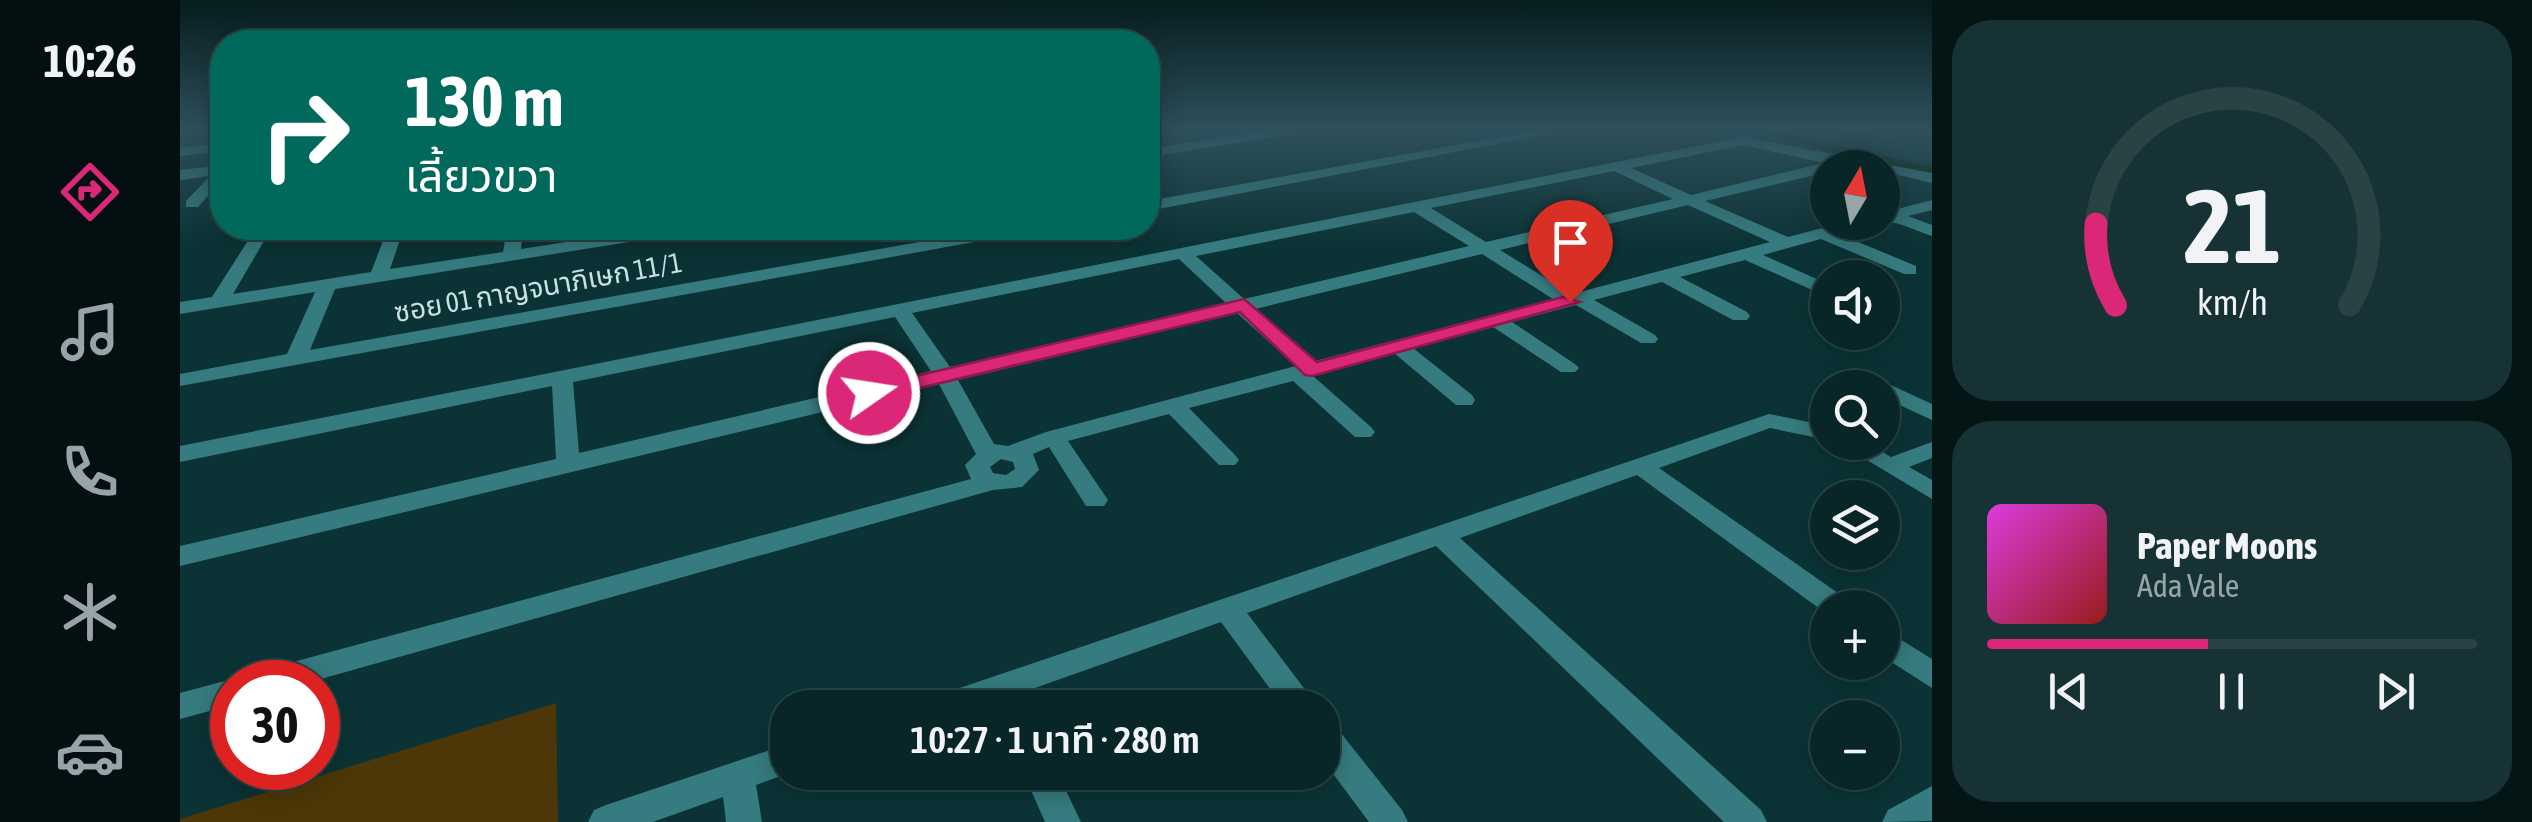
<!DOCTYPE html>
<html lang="th">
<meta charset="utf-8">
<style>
:root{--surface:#082628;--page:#163234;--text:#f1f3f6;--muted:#98a5a8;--line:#294345;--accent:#db2777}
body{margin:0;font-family:"Asap Condensed","Noto Sans Thai",sans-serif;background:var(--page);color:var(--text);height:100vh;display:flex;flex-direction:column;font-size:38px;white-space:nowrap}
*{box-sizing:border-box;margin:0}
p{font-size:32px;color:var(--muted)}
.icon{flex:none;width:55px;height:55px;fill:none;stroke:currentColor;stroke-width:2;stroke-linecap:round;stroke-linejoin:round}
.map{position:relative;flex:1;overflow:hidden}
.sheet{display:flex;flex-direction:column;gap:20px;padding:20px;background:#041516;width:600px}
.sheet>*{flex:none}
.top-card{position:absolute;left:30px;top:30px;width:950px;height:210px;border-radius:40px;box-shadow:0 5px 25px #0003,0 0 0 2px var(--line);background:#00695c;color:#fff;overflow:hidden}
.needle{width:65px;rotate:10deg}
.tools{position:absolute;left:1630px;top:150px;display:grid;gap:20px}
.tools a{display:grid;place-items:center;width:90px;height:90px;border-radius:50%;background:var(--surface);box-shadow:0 5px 25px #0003,0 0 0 2px var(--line);font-size:50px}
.speed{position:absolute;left:30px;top:660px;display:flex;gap:20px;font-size:50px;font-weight:700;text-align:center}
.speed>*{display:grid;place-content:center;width:130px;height:130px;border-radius:50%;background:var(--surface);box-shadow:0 5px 25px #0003,0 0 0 2px var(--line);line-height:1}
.speed .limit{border:15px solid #d22;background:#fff;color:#111}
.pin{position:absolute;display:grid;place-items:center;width:85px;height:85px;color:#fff;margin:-102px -42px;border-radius:50% 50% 50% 0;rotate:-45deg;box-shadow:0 0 10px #0007}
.pin .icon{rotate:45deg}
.me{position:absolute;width:110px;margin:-55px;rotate:77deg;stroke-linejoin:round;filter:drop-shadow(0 0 8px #0008)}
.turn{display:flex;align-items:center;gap:35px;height:210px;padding:0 30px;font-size:45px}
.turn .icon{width:130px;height:130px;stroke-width:2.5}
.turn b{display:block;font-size:70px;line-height:85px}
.sheet .widget{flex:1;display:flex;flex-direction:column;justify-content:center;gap:15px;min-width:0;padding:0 35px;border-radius:40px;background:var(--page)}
.sheet .dial{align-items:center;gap:0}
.dial svg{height:260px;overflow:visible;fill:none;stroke:var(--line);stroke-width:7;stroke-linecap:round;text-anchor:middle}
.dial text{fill:var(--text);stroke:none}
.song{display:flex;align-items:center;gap:30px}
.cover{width:120px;height:120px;border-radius:15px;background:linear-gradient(135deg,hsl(300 70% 55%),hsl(0 70% 35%))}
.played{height:10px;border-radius:5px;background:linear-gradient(90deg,var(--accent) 45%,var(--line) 45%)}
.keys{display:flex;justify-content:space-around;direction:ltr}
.trip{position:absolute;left:590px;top:690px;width:570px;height:100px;border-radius:40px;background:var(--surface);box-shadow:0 5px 25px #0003,0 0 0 2px var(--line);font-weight:600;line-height:100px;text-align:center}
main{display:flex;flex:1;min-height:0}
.dock{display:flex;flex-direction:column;width:180px;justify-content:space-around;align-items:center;background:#030f10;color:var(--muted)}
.dock .icon{width:70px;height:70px}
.dock .on{color:var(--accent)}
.dock b{font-size:45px;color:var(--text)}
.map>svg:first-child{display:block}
</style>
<main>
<nav class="dock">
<b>10:26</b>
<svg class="icon on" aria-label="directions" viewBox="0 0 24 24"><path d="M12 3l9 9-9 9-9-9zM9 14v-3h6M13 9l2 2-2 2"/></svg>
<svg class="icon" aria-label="music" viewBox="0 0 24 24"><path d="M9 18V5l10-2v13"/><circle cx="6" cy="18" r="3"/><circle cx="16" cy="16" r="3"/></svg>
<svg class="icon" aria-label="phone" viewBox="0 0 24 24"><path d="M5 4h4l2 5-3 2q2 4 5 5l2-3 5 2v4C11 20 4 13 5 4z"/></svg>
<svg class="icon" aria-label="climate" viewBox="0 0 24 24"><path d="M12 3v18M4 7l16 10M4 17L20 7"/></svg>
<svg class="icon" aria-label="car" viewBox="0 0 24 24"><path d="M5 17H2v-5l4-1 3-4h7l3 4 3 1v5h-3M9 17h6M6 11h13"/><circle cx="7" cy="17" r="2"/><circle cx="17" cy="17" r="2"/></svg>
</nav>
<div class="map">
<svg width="1752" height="822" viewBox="0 0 1752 822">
<rect width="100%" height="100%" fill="#0b3335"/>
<polygon fill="#4d3708" points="376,703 378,822 0,822 0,819"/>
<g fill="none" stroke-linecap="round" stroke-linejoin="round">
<polygon fill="#001b00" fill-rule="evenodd" points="1560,129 1585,129 1752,167 1752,177"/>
<g fill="#367b7f" fill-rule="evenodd">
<polygon points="0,129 14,129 0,134"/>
<polygon points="1094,129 1128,129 1121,133 968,157 968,149"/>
<polygon points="1364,129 1394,129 968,211 968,201"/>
<path d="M1563,137L1752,173V183L1702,171V168H1648V172L1525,201L1608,237L1665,222H1694L1659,234L1736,266V274H1724L1641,239L1583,255L1648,284V297L1565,260L1500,277L1567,312L1570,316L1567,320H1553L1482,282L1414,300L1475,335L1478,339L1475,343H1461L1396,305L1332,322L1395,364L1399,368L1395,372H1381L1313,327L1233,348L1292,395L1295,400L1292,405H1276L1214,353L1133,376L1191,427L1195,432L1191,437H1175L1113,381L1009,408L1055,455L1059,460L1055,465H1039L989,414L888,441L928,500L924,506H906L869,447L853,454L859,470L842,487L813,490L130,682H72L76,673L87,669L791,479L785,465L796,454L759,384L0,566V546L376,459L372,386L0,462V446ZM1563,145L1644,163L1511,195L1451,168ZM1434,171L1493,199L1306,242L1251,208ZM1508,205L1590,242L1392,294L1320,250ZM1234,212L1289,246L1064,299L1016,256ZM1302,254L1373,299L1135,361L1075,309ZM999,259L1046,303L770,367L732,313ZM1057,313L1116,366L866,432L828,446L814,444L778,380ZM715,317L751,371L399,453L393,382ZM821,459L833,462L835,469L826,475L813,473L810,467Z"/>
<polygon points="42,143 42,151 0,156 0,148"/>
<polygon points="42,165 42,180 18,207 6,207 6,201 30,176 0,180 0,170"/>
<path d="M1752,200V210L1728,216L1752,225V236C1735,231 1718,220 1700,222L1702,213Z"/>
<polygon points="76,228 91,229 53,294 191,272 208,228 224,228 210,269 323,252 327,228 343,228 341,249 476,228 513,228 505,233 155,289 130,350 818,228 852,228 844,233 0,386 0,374 107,354 135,292 0,314 0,302 32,297"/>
<polygon points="1702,381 1752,404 1752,420 1702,397 1702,388 1691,388"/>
<polygon points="1589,414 1648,426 1648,440 1590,428 1479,468 1668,600 1672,608 1648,608 1648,615 1457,475 1280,538 1581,810 1587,822 1544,822 1256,546 1067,613 1139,708 1104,708 1041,622 799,708 743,708 748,698 759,695"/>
<polygon points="1657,442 1686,442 1711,457 1752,442 1752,458 1729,467 1752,480 1752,499"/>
<polygon points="1702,628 1752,659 1752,688 1702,656"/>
<polygon points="52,679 62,682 52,682 52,705 0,719 0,693"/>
<polygon points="1142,719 1153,723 1222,810 1228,822 1189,822 1142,759"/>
<polygon points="608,744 608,772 612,772 576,785 582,822 546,822 543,797 473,822 408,822 414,810 426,805"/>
<polygon points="843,772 877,772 901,822 865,822"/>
<polygon points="1752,786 1752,821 1702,822 1708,810"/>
</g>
</g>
<linearGradient id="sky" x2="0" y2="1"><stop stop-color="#061c1d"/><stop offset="0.53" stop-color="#2e505c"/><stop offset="1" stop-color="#2e505c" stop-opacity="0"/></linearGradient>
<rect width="1752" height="244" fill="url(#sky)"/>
<polygon fill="#db2777" stroke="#8e194d" stroke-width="2.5" points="1383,297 1400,302 1132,376 1125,375 1060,312 689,400 678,393 689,387 1064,299 1137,362"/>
<g text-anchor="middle" stroke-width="10" stroke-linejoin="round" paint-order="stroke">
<g font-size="28" fill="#c8e1e2" stroke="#0b3335">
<text transform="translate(358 287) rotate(-10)" y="10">ซอย 01 กาญจนาภิเษก 11/1</text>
</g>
</g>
</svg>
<div class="tools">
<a><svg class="needle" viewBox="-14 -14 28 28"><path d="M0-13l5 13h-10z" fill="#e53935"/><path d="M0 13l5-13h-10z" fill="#98a5a8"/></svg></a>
<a><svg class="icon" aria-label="sound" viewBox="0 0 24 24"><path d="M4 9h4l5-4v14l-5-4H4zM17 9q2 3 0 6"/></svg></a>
<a><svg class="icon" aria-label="search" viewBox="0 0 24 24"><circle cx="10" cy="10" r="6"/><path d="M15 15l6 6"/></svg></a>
<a><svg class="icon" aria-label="layers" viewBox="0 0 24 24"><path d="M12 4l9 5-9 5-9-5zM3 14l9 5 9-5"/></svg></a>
<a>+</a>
<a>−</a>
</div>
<div class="speed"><div class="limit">30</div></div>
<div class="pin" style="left:1390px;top:302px;background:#d93025"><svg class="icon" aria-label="arrive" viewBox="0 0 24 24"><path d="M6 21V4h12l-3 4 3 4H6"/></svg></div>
<svg class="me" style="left:689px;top:393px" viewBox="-20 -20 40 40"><circle r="17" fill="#db2777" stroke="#fff" stroke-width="3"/><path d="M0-11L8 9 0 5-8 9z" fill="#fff"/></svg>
<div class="trip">10:27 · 1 นาที · 280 m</div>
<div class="top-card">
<div class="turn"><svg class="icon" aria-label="right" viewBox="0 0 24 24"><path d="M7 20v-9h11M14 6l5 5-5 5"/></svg><div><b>130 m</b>เลี้ยวขวา</div></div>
</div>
</div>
<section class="sheet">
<div class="widget dial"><svg viewBox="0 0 100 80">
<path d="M14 69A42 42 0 1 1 86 69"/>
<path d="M14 69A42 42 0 0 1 8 44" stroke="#db2777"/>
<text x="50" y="56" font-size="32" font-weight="700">21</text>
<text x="50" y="72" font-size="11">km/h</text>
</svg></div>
<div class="widget">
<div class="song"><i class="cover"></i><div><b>Paper Moons</b><p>Ada Vale</p></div></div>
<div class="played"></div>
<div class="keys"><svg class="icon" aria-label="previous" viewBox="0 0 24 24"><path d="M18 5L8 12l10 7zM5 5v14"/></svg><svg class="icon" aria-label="pause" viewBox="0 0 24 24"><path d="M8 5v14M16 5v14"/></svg><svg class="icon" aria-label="next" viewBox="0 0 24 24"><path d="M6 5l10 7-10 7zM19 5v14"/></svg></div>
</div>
</section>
</main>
